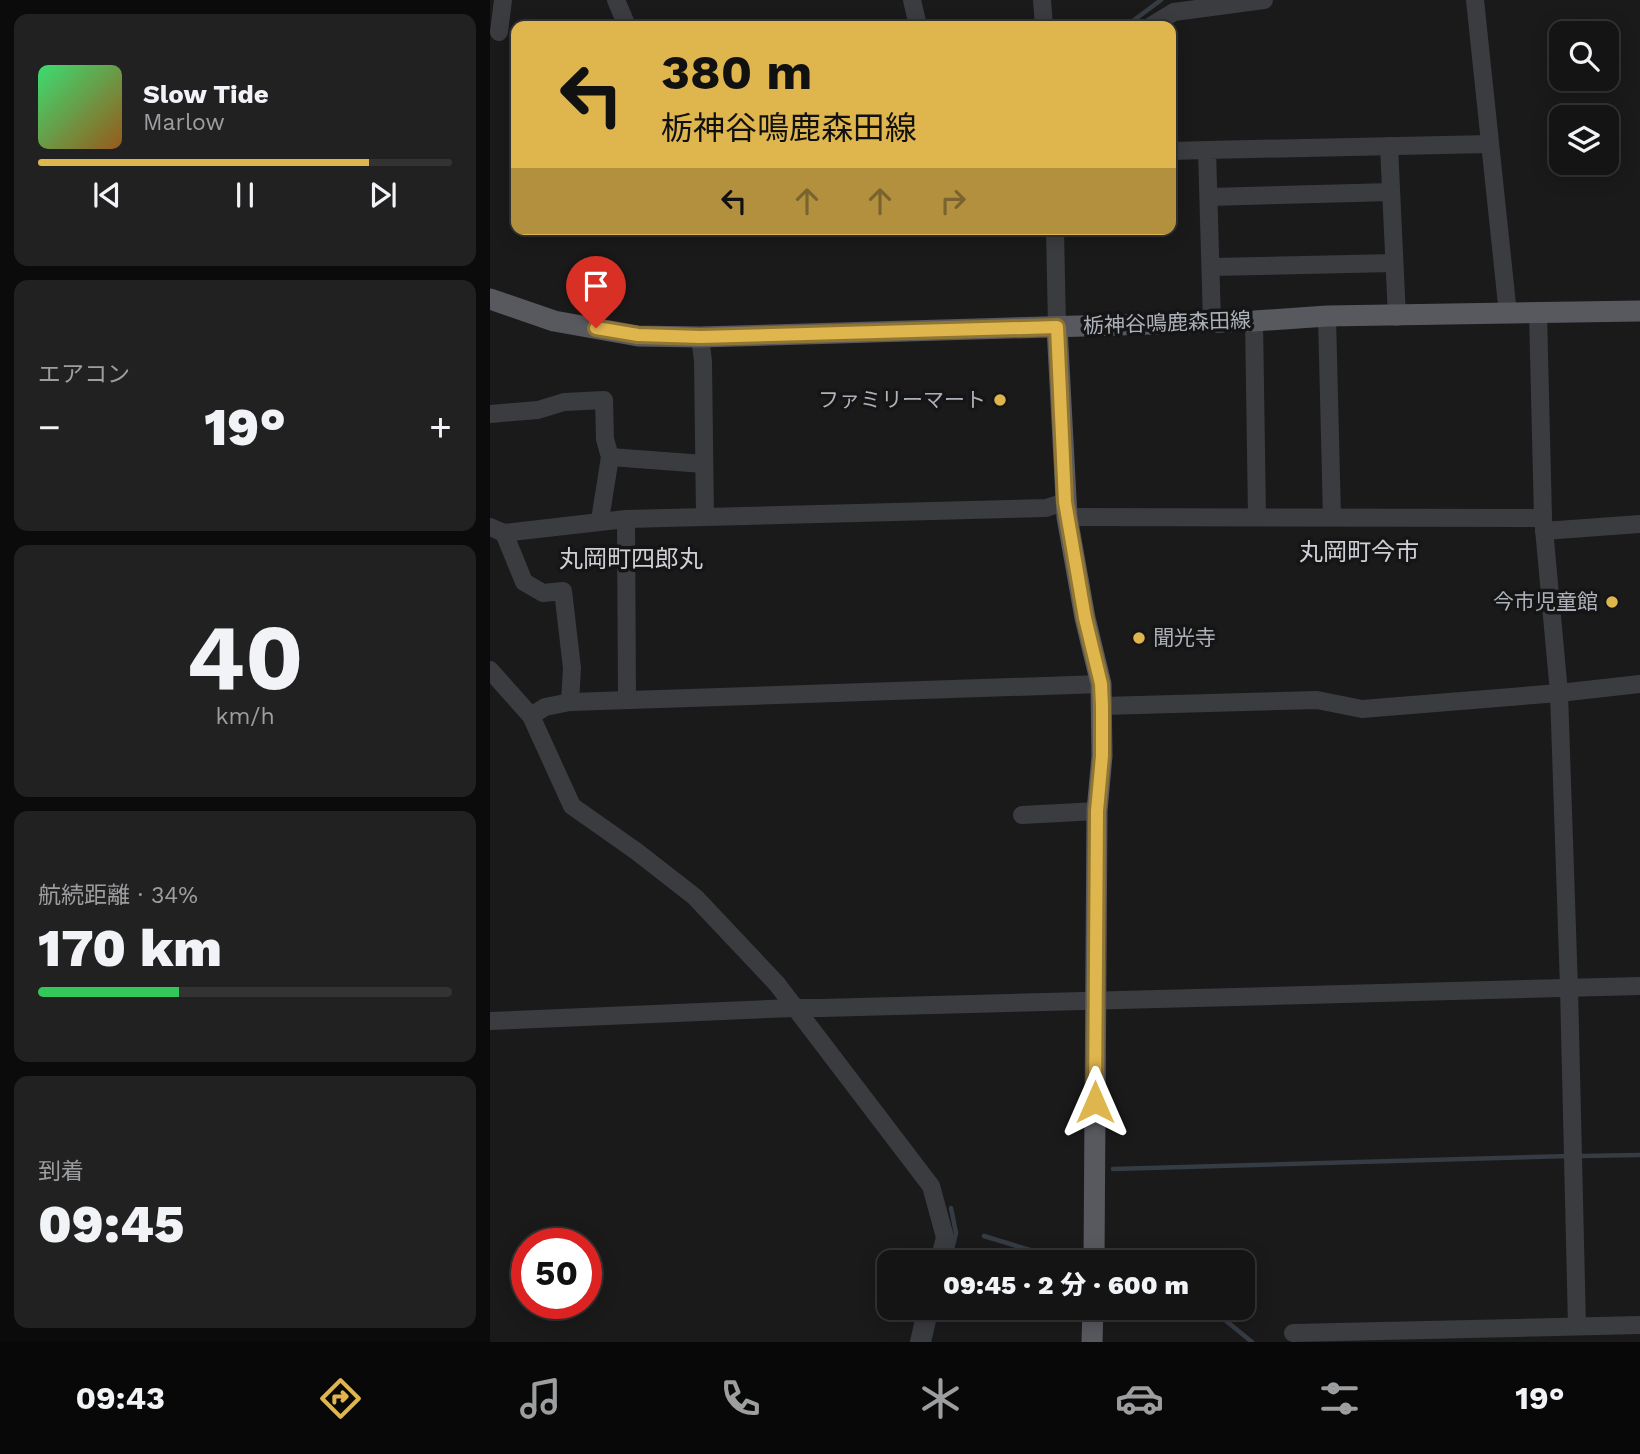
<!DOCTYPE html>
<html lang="ja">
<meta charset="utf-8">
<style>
:root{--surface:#141414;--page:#212122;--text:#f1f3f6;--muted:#9d9ea0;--line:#333334;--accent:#dfb54e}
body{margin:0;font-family:"Work Sans","Noto Sans JP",sans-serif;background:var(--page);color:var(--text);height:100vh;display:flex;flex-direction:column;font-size:26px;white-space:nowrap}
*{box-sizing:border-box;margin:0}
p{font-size:23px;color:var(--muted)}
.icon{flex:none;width:38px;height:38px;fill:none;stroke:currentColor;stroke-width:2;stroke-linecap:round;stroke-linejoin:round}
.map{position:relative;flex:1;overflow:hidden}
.panel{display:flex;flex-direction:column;gap:14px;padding:14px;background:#0b0b0b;width:490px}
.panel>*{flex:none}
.guide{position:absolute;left:21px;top:21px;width:665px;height:214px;border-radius:14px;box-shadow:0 4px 18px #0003,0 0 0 2px var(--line);background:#dfb54e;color:#111;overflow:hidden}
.tools{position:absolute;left:1059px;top:21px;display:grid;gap:14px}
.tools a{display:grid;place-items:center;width:70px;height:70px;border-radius:14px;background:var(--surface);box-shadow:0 4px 18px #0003,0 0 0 2px var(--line);font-size:35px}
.speed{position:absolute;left:21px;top:1228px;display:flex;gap:14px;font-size:35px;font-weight:700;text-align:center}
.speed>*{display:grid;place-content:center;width:91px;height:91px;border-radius:50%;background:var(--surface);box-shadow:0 4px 18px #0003,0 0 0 2px var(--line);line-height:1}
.speed .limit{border:10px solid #d22;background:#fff;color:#111}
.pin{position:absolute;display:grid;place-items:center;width:60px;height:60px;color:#fff;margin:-72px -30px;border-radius:50% 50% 50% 0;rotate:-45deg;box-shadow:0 0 7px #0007}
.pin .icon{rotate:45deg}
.me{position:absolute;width:77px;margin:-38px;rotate:0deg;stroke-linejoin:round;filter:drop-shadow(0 0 5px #0008)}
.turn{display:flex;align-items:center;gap:24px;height:147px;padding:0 35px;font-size:32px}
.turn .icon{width:91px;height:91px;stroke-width:2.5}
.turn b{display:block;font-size:49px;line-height:60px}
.lanes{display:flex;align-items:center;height:66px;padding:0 35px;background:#0003;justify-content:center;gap:35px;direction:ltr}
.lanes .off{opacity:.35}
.big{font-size:52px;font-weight:800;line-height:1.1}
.panel .tile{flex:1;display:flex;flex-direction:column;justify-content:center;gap:10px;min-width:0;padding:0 24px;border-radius:14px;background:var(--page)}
.panel .dial{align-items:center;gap:0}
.dial b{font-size:91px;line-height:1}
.song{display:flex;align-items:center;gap:21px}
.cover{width:84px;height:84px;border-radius:10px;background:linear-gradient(135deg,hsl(140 70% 55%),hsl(30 70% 35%))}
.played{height:7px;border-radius:4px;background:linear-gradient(90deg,var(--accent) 80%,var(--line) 80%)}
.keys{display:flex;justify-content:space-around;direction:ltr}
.heat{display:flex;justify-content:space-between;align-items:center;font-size:38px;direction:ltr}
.charge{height:10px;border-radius:5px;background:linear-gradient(90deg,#34c759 34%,var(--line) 0)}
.trip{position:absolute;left:387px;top:1250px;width:378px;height:70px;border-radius:14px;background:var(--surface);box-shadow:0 4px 18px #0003,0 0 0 2px var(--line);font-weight:800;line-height:70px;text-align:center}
.menu{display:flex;height:112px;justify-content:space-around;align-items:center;background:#080808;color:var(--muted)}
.menu .icon{width:49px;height:49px}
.menu .active{color:var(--accent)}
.menu b{font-size:32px;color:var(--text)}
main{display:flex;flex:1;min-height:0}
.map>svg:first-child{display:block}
</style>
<main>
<section class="panel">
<div class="tile">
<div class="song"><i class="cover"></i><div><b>Slow Tide</b><p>Marlow</p></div></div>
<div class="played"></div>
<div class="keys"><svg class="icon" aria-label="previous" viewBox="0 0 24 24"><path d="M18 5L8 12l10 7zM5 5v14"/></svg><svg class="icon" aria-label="pause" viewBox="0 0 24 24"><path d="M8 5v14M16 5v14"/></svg><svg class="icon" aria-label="next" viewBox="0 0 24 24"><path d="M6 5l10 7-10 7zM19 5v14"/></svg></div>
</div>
<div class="tile"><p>エアコン</p>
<div class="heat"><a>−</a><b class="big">19°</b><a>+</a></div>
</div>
<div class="tile dial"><b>40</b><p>km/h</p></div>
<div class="tile"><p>航続距離 · 34%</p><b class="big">170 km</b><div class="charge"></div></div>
<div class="tile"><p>到着</p><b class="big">09:45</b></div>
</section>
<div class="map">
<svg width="1150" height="1342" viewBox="0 0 1150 1342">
<rect width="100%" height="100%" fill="#1a1a1b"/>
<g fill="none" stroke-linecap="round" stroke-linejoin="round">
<g stroke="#353c43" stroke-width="4.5">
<polyline points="636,26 671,0"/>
<polyline points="1089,1156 1150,1155"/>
<polyline points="623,1169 1080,1156"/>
<polyline points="494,1236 540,1250 599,1261"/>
<polyline points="459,1262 466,1233 461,1208"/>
<polyline points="719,1307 762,1342"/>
<polyline points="439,1342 447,1307"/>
</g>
<g stroke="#3b3c40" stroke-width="18">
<polyline points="126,0 137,26"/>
<polyline points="422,0 428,26"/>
<polyline points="552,0 554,26"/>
<polyline points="985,0 1018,314"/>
<polyline points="661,26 684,12 774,0"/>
<polyline points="9,32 13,0"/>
<polyline points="899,146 907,317"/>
<polyline points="681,151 717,150"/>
<polyline points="719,197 901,192"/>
<polyline points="565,229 567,327"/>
<polyline points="722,267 904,263"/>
<polyline points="1048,313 1053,518 1069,693 1079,988 1087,1326"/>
<polyline points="837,316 842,517"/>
<polyline points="764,321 767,516"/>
<polyline points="722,322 717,150 1000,144"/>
<polyline points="210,337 213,361 215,517"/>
<polyline points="0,414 48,410 74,402 114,400 115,439 120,457 110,520"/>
<polyline points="120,457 214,464"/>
<polyline points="577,517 1053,518"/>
<polyline points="136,519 137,700"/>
<polyline points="0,527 14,533 136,519 556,508 575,502"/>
<polyline points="1054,531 1150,524"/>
<polyline points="14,533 34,582 53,593 73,591 82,668 80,702"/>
<polyline points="0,670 41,716 82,806 146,851 205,897 287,984 441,1186 455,1237 449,1262"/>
<polyline points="612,706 827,700 872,709 1069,693 1150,684"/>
<polyline points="41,716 55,707 80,702 611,684"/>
<polyline points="532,815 607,811"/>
<polyline points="331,1008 1150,986"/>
<polyline points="0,1021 303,1008"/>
<polyline points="803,1333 1150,1325"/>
<polyline points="429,1342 437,1307"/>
</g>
<g stroke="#57595f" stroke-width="21">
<polyline points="0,299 64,321 148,336 210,337 764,321 837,316 1150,311"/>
<polyline points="567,327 577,517 595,618 611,684 612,756 607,811 604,1262"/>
<polyline points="602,1342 603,1307"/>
</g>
<polyline stroke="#3b3c40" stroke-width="18" points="303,1008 331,1008"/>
</g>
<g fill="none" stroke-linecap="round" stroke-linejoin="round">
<g stroke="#917633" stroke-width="18">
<polyline id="route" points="106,328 148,335 211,337 567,327 575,502 595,618 611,684 612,706 612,756 607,811 605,1102"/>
</g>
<use href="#route" stroke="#dfb54e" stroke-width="12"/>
</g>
<g fill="#dfb54e" stroke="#151516" stroke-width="2.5">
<circle cx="510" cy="400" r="7"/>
<circle cx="1122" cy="602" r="7"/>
<circle cx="649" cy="638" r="7"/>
</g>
<g text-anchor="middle" stroke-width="7" stroke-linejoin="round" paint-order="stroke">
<g font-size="21" fill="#adb1ba" stroke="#151516">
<text transform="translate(677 323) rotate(-2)" y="7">栃神谷鳴鹿森田線</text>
</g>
<g font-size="21" fill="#adb1ba" stroke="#151516" text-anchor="end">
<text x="496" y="407">ファミリーマート</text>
<text x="1108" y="609">今市児童館</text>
<text x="663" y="645" text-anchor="start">聞光寺</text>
</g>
<g font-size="24" fill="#ced0d6" stroke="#151516">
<text x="869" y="560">丸岡町今市</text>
<text x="141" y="567">丸岡町四郎丸</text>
</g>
</g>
</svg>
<div class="tools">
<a><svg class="icon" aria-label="search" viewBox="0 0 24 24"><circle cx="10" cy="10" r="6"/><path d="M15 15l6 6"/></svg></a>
<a><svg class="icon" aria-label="layers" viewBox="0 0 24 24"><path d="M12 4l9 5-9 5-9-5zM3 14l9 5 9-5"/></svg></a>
</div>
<div class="speed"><div class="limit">50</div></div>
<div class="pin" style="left:106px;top:328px;background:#d93025"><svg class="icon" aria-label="arrive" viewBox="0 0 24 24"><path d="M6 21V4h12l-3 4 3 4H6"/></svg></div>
<svg class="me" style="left:605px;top:1102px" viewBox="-20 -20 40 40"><path d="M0-17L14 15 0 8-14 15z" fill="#dfb54e" stroke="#fff" stroke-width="4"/></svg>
<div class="trip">09:45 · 2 分 · 600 m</div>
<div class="guide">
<div class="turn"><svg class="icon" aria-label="left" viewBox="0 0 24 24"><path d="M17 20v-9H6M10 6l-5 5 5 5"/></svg><div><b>380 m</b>栃神谷鳴鹿森田線</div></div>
<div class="lanes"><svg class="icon" aria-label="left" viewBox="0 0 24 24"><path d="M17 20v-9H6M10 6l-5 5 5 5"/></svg><svg class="icon off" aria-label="ahead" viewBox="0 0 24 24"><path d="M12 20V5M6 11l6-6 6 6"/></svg><svg class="icon off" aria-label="ahead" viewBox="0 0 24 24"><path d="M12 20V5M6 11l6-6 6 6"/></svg><svg class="icon off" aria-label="right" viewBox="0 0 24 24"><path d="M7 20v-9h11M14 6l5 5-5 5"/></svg></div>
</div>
</div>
</main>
<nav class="menu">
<b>09:43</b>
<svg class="icon active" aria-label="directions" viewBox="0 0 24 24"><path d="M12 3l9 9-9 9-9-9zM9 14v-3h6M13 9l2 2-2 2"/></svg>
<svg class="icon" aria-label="music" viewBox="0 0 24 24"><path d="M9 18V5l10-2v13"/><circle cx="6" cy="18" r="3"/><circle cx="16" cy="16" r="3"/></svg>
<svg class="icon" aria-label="phone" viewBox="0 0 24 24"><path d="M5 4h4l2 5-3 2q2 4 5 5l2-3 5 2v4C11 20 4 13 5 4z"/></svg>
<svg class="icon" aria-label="climate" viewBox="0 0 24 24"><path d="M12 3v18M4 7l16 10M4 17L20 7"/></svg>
<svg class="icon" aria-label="car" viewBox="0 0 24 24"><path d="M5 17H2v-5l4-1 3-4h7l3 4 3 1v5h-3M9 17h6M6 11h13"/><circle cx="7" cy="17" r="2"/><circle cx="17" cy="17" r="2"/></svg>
<svg class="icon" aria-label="filters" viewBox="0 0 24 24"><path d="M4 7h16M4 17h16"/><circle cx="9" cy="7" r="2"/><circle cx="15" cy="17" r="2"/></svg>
<b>19°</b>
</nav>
